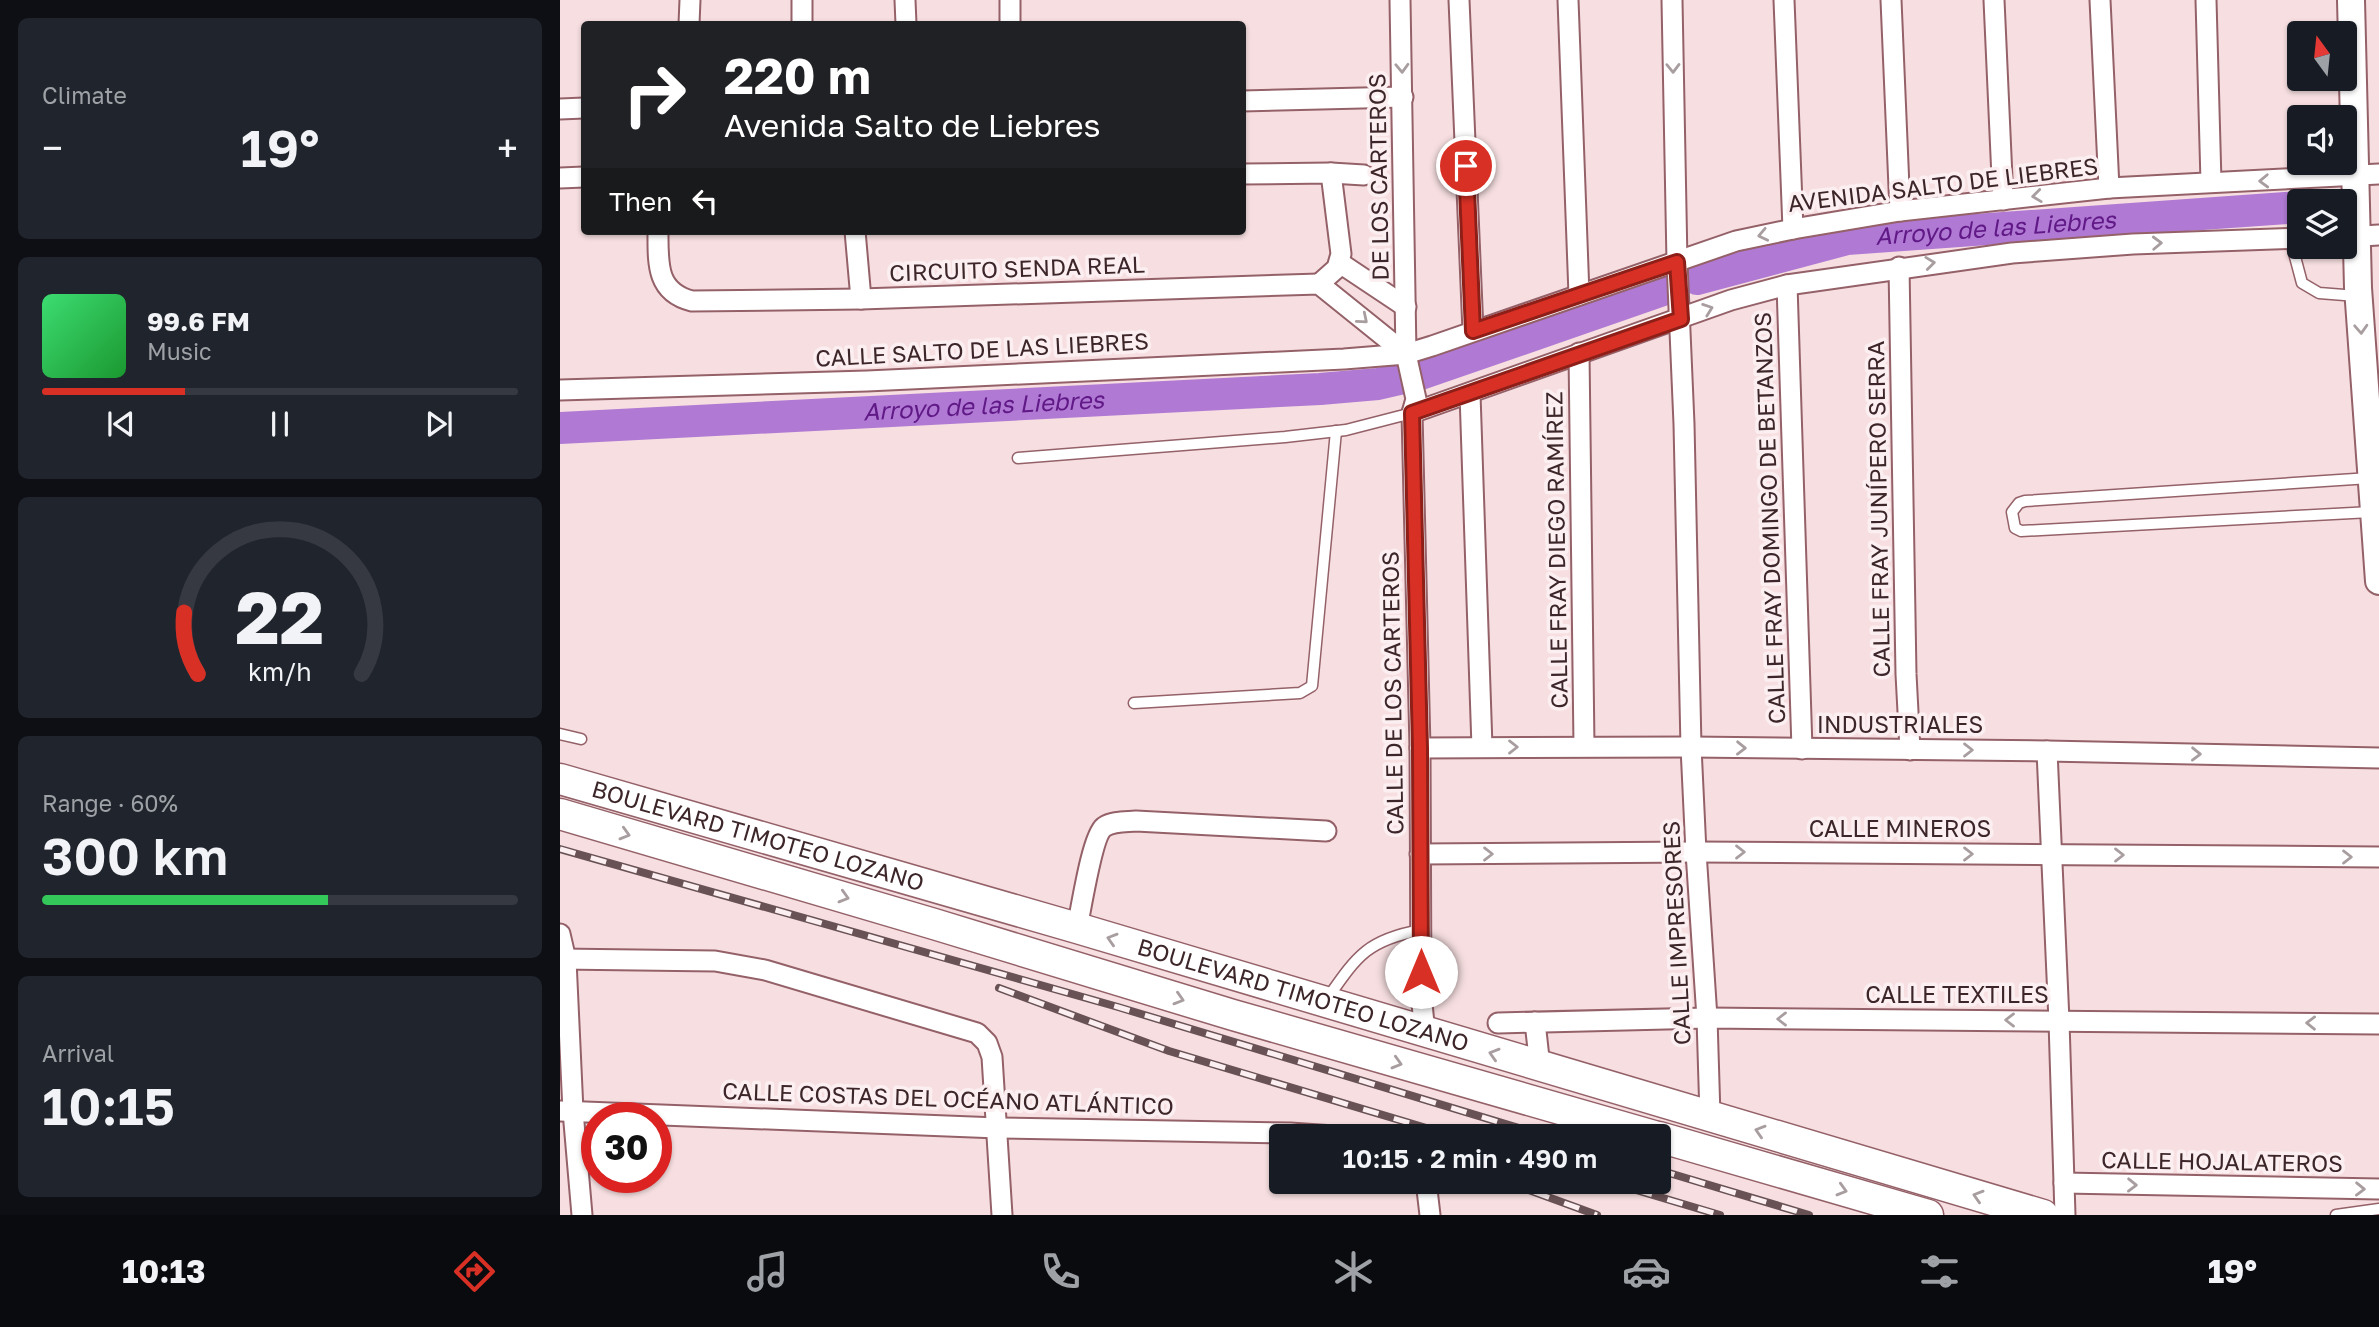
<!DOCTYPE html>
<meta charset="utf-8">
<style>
:root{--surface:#171b24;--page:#20242c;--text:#f1f3f6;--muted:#9ea1a6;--line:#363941;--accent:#d93025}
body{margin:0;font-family:"Golos Text",sans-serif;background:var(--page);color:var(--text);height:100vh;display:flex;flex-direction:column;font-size:26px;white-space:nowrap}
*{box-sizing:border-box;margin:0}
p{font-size:23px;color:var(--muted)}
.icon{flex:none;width:38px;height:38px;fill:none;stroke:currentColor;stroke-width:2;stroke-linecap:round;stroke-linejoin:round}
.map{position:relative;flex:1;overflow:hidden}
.details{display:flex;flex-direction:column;gap:18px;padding:18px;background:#0d0f14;width:560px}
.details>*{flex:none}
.top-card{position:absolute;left:21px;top:21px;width:665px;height:214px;border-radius:7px;box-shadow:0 2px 5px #0004;background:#202124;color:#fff;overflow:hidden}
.needle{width:46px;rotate:345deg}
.controls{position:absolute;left:1727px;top:21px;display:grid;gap:14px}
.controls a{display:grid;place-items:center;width:70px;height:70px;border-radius:7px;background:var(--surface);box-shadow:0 2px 5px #0004;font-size:35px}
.speed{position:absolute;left:21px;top:1102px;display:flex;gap:14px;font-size:35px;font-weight:700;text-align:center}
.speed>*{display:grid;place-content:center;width:91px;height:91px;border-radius:50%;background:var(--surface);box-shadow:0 2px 5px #0004;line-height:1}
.speed .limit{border:10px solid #d22;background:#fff;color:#111}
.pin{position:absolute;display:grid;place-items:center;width:60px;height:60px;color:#fff;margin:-30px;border:4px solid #fff;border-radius:50%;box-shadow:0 2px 7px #0007}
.me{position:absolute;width:77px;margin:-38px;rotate:0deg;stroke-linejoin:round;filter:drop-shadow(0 0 5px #0008)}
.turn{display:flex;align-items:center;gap:24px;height:147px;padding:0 28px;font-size:32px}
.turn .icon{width:91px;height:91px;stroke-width:2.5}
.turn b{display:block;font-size:49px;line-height:60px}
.then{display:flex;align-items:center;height:66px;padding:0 28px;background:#0003;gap:14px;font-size:26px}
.big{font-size:52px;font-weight:600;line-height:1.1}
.details .card{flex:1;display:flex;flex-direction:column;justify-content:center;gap:10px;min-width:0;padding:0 24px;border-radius:10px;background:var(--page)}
.details .dial{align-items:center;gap:0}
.dial svg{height:182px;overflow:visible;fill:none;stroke:var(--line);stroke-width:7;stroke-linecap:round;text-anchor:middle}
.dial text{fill:var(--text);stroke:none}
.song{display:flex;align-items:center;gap:21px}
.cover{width:84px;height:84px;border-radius:10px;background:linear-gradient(135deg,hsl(140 70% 55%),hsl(130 70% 35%))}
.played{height:7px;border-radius:4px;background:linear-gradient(90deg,var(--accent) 30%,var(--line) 30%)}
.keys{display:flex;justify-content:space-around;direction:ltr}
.heat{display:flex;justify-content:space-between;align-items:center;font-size:38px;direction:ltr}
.charge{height:10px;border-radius:5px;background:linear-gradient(90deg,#34c759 60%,var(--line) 0)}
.trip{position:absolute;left:709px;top:1124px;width:402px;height:70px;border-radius:7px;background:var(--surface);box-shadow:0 2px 5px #0004;font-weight:600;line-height:70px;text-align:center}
.tab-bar{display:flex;height:112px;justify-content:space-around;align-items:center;background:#090b0e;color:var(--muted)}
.tab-bar .icon{width:49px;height:49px}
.tab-bar .on{color:var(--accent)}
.tab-bar b{font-size:32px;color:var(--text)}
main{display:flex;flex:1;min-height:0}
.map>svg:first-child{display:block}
</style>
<main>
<section class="details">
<div class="card"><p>Climate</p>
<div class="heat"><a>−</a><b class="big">19°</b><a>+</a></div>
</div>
<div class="card">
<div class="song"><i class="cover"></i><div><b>99.6 FM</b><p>Music</p></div></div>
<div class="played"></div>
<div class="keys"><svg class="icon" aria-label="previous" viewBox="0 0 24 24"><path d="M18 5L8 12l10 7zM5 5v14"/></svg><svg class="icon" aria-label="pause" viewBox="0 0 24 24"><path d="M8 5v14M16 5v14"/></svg><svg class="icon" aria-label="next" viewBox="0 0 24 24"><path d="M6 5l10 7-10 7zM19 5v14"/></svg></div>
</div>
<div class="card dial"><svg viewBox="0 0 100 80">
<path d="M14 69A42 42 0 1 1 86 69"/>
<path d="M14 69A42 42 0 0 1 8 42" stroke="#d93025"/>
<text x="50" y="56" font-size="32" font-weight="700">22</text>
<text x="50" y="72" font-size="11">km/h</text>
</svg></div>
<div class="card"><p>Range · 60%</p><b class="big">300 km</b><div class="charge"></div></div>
<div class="card"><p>Arrival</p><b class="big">10:15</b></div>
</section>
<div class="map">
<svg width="1819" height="1215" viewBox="0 0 1819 1215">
<rect width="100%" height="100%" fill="#f7dfe1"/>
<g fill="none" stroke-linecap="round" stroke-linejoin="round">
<g stroke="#b07ad4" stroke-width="32">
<path id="s1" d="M1137,279L1287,239L1740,207"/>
<polyline points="858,375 1109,288"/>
<path id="s2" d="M0,428L760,389L818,384L844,378"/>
</g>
<g stroke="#946168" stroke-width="13">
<g id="lane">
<polyline points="1730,238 1742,283 1759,293 1797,296"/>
<polyline points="458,458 725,437 786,430 852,413"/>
<polyline points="1810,478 1465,501 1459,503 1452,512 1455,528 1461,531 1811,512"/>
<polyline points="574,703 740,693 752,686 776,431"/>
<polyline points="0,734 21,739"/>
<path d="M767,999C797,956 807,940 861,930"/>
<polyline points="1776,1215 1819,1209"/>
</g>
</g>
<g stroke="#946168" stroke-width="23">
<g id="street">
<polyline points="345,0 346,24"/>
<polyline points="450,0 450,24"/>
<polyline points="840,0 846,354 856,399 852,413 860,748 861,994 865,1033"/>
<polyline points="899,0 913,331"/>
<polyline points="1008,0 1019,295"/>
<polyline points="1112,0 1117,262 1124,424 1131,747 1136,852 1147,1018 1150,1116"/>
<polyline points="1224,0 1233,229"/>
<polyline points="1331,0 1340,211"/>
<polyline points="1434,0 1443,200"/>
<polyline points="1540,0 1549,188"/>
<polyline points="1646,0 1651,182"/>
<polyline points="129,24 130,0"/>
<polyline points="242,24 242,0"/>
<polyline points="682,101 843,97"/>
<polyline points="0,109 24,108"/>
<polyline points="682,174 771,173 804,175"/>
<polyline points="0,178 24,177"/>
<path d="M98,231C98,263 96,292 132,301L301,299L759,284L846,354"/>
<polyline points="295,231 301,299"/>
<polyline points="1786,237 1819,235"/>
<polyline points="780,263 846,307"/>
<polyline points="1339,267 1346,674 1350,750"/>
<polyline points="759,284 777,268 781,254 771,173"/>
<polyline points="1227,285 1242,749"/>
<polyline points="1019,353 1024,746"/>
<polyline points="0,390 307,381 784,359 846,354 872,346 1176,241 1233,229 1340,211 1549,188 1819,174"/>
<polyline points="910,394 922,747"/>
<polyline points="852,413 1171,300 1227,285 1452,253 1573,244 1740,238"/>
<polyline points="860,748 1131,747 1487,751 1819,758"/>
<polyline points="1487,751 1499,1021 1505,1215"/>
<polyline points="860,854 1136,852 1819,857"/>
<path d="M517,928C521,910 532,836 544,827C553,821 566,822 576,821L766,831"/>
<polyline points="0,934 6,960 13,1111 22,1215"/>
<polyline points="0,959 155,961 205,970 417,1033 427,1043 432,1057 442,1215"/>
<polyline points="975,1022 980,1067"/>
<polyline points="938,1023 1147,1018 1819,1024"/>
<polyline points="0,1111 438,1128 730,1133 774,1136"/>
<polyline points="866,1181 870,1215"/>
<polyline points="1504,1183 1819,1189"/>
</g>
</g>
<g stroke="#946168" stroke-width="30">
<polyline id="secondary" points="1791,0 1798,288 1819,581"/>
</g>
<g stroke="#946168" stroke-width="33">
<g id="primary">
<path id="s3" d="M0,779L517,928L1483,1215"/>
<polyline points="0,814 374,924 673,1015 1094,1136"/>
<polyline points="1099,1137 1368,1215"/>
</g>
</g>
<use href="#lane" stroke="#fff" stroke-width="10"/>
<use href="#street" stroke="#fff" stroke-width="19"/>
<use href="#secondary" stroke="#fff" stroke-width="26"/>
<use href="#primary" stroke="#fff" stroke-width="30"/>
<g stroke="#695255" stroke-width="8">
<g id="rail">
<polyline points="0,849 558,1007 985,1136"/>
<polyline points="439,988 609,1051 893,1136"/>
<polyline points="1099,1170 1249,1215"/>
<polyline points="944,1181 1037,1215"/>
<polyline points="1046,1181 1160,1215"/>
</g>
</g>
<use href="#rail" stroke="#fceff1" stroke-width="5" stroke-dasharray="16" stroke-linecap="butt"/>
</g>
<defs><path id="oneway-chevron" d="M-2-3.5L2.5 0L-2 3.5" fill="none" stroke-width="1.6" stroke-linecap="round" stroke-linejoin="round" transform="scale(1.75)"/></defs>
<g stroke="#a89d9f">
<use href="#oneway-chevron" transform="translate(842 68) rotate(88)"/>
<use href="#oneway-chevron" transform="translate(1113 68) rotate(89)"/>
<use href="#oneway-chevron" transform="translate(1704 181) rotate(178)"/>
<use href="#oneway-chevron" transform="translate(1477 196) rotate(173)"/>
<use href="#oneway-chevron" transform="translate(1203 235) rotate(168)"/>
<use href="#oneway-chevron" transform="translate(1597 243) rotate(-2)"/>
<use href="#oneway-chevron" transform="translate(1370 263) rotate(-7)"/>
<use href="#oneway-chevron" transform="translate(1148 309) rotate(-20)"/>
<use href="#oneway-chevron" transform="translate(803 319) rotate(40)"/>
<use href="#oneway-chevron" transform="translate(1801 329) rotate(87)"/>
<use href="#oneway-chevron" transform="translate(953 747)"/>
<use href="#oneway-chevron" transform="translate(1181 748) rotate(1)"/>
<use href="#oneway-chevron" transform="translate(1408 750)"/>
<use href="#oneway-chevron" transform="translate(1636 754) rotate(1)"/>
<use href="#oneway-chevron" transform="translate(65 834) rotate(16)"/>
<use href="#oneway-chevron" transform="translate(1180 852)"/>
<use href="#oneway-chevron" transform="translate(928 854)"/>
<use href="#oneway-chevron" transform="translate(1408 854)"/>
<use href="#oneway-chevron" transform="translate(1559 855)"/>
<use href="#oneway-chevron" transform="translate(1787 857)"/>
<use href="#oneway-chevron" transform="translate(284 897) rotate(16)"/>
<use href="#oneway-chevron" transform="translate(552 939) rotate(-163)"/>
<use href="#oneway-chevron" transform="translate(619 999) rotate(17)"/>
<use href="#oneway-chevron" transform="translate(1222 1019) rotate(-180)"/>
<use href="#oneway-chevron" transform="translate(1450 1020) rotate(-180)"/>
<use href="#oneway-chevron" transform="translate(1751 1023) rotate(-179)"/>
<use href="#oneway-chevron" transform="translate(934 1054) rotate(-163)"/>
<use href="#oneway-chevron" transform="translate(837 1063) rotate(16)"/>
<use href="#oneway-chevron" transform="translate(1200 1131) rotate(-163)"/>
<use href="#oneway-chevron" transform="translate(1572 1185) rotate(1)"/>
<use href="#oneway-chevron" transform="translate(1800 1189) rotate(1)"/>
<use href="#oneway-chevron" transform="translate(1282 1190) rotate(16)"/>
<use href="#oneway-chevron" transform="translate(1418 1196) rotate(-163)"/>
</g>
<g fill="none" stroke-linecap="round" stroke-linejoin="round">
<g stroke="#8d1f18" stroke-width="18">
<polyline id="route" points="861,972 860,748 852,413 1121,319 1117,262 913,331 906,166"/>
</g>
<use href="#route" stroke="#d93025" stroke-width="12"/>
</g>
<g text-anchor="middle" stroke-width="7" stroke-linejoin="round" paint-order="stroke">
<g font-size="23" fill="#3d2629" stroke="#fceff1">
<text transform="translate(819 177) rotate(-91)" y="8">DE LOS CARTEROS</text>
<text transform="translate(1383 185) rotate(-7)" y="8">AVENIDA SALTO DE LIEBRES</text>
<text transform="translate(457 269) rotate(-2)" y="8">CIRCUITO SENDA REAL</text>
<text transform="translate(422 350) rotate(-3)" y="8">CALLE SALTO DE LAS LIEBRES</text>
<text transform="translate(1319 509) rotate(-91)" y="8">CALLE FRAY JUNÍPERO SERRA</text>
<text transform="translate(1210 518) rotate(-92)" y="8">CALLE FRAY DOMINGO DE BETANZOS</text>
<text transform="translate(997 550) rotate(-91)" y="8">CALLE FRAY DIEGO RAMÍREZ</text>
<text transform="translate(833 693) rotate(-91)" y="8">CALLE DE LOS CARTEROS</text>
<text x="1340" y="733">INDUSTRIALES</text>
<text x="1340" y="837">CALLE MINEROS</text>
<text dy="8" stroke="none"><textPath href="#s3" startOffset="206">BOULEVARD TIMOTEO LOZANO</textPath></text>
<text transform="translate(1117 933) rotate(-93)" y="8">CALLE IMPRESORES</text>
<text x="1397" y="1003">CALLE TEXTILES</text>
<text dy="8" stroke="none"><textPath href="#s3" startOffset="774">BOULEVARD TIMOTEO LOZANO</textPath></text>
<text transform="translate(388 1099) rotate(2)" y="8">CALLE COSTAS DEL OCÉANO ATLÁNTICO</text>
<text transform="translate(1662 1162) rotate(1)" y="8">CALLE HOJALATEROS</text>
</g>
<g font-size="24" font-style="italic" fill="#601986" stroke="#fceff1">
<text dy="8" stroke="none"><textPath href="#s1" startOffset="304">Arroyo de las Liebres</textPath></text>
<text dy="8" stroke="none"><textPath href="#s2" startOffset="424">Arroyo de las Liebres</textPath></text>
</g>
</g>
</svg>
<div class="controls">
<a><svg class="needle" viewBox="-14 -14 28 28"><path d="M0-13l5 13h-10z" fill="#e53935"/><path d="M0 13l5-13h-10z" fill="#9ea1a6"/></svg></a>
<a><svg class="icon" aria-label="sound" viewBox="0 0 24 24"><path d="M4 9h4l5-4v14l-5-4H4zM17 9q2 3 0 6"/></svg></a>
<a><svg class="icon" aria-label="layers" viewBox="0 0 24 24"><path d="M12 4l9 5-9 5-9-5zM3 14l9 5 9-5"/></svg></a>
</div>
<div class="speed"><div class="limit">30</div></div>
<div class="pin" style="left:906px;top:166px;background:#d93025"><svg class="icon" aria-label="arrive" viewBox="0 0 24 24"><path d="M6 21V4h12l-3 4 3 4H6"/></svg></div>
<svg class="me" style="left:861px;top:972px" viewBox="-20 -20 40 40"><circle r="19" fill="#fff"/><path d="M0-13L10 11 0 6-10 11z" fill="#d93025"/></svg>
<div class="trip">10:15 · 2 min · 490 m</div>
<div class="top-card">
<div class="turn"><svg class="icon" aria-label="right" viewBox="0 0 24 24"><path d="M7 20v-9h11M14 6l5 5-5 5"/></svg><div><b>220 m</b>Avenida Salto de Liebres</div></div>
<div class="then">Then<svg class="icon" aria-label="left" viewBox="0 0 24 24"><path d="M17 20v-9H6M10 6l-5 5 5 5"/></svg></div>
</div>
</div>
</main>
<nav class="tab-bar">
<b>10:13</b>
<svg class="icon on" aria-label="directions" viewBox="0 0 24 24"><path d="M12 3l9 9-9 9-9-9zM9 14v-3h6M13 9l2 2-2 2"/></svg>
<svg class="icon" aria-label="music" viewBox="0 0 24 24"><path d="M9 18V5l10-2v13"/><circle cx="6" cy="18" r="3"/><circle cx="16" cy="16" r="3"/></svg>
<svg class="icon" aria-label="phone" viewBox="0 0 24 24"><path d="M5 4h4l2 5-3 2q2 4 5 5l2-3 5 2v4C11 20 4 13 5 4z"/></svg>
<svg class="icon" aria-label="climate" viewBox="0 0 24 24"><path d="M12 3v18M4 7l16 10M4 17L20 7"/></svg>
<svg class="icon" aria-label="car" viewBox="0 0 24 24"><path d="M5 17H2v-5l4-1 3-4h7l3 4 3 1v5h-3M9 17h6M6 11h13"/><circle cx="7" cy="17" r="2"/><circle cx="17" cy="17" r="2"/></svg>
<svg class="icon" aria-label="filters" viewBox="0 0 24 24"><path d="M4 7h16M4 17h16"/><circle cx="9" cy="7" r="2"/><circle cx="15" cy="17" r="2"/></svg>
<b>19°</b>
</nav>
